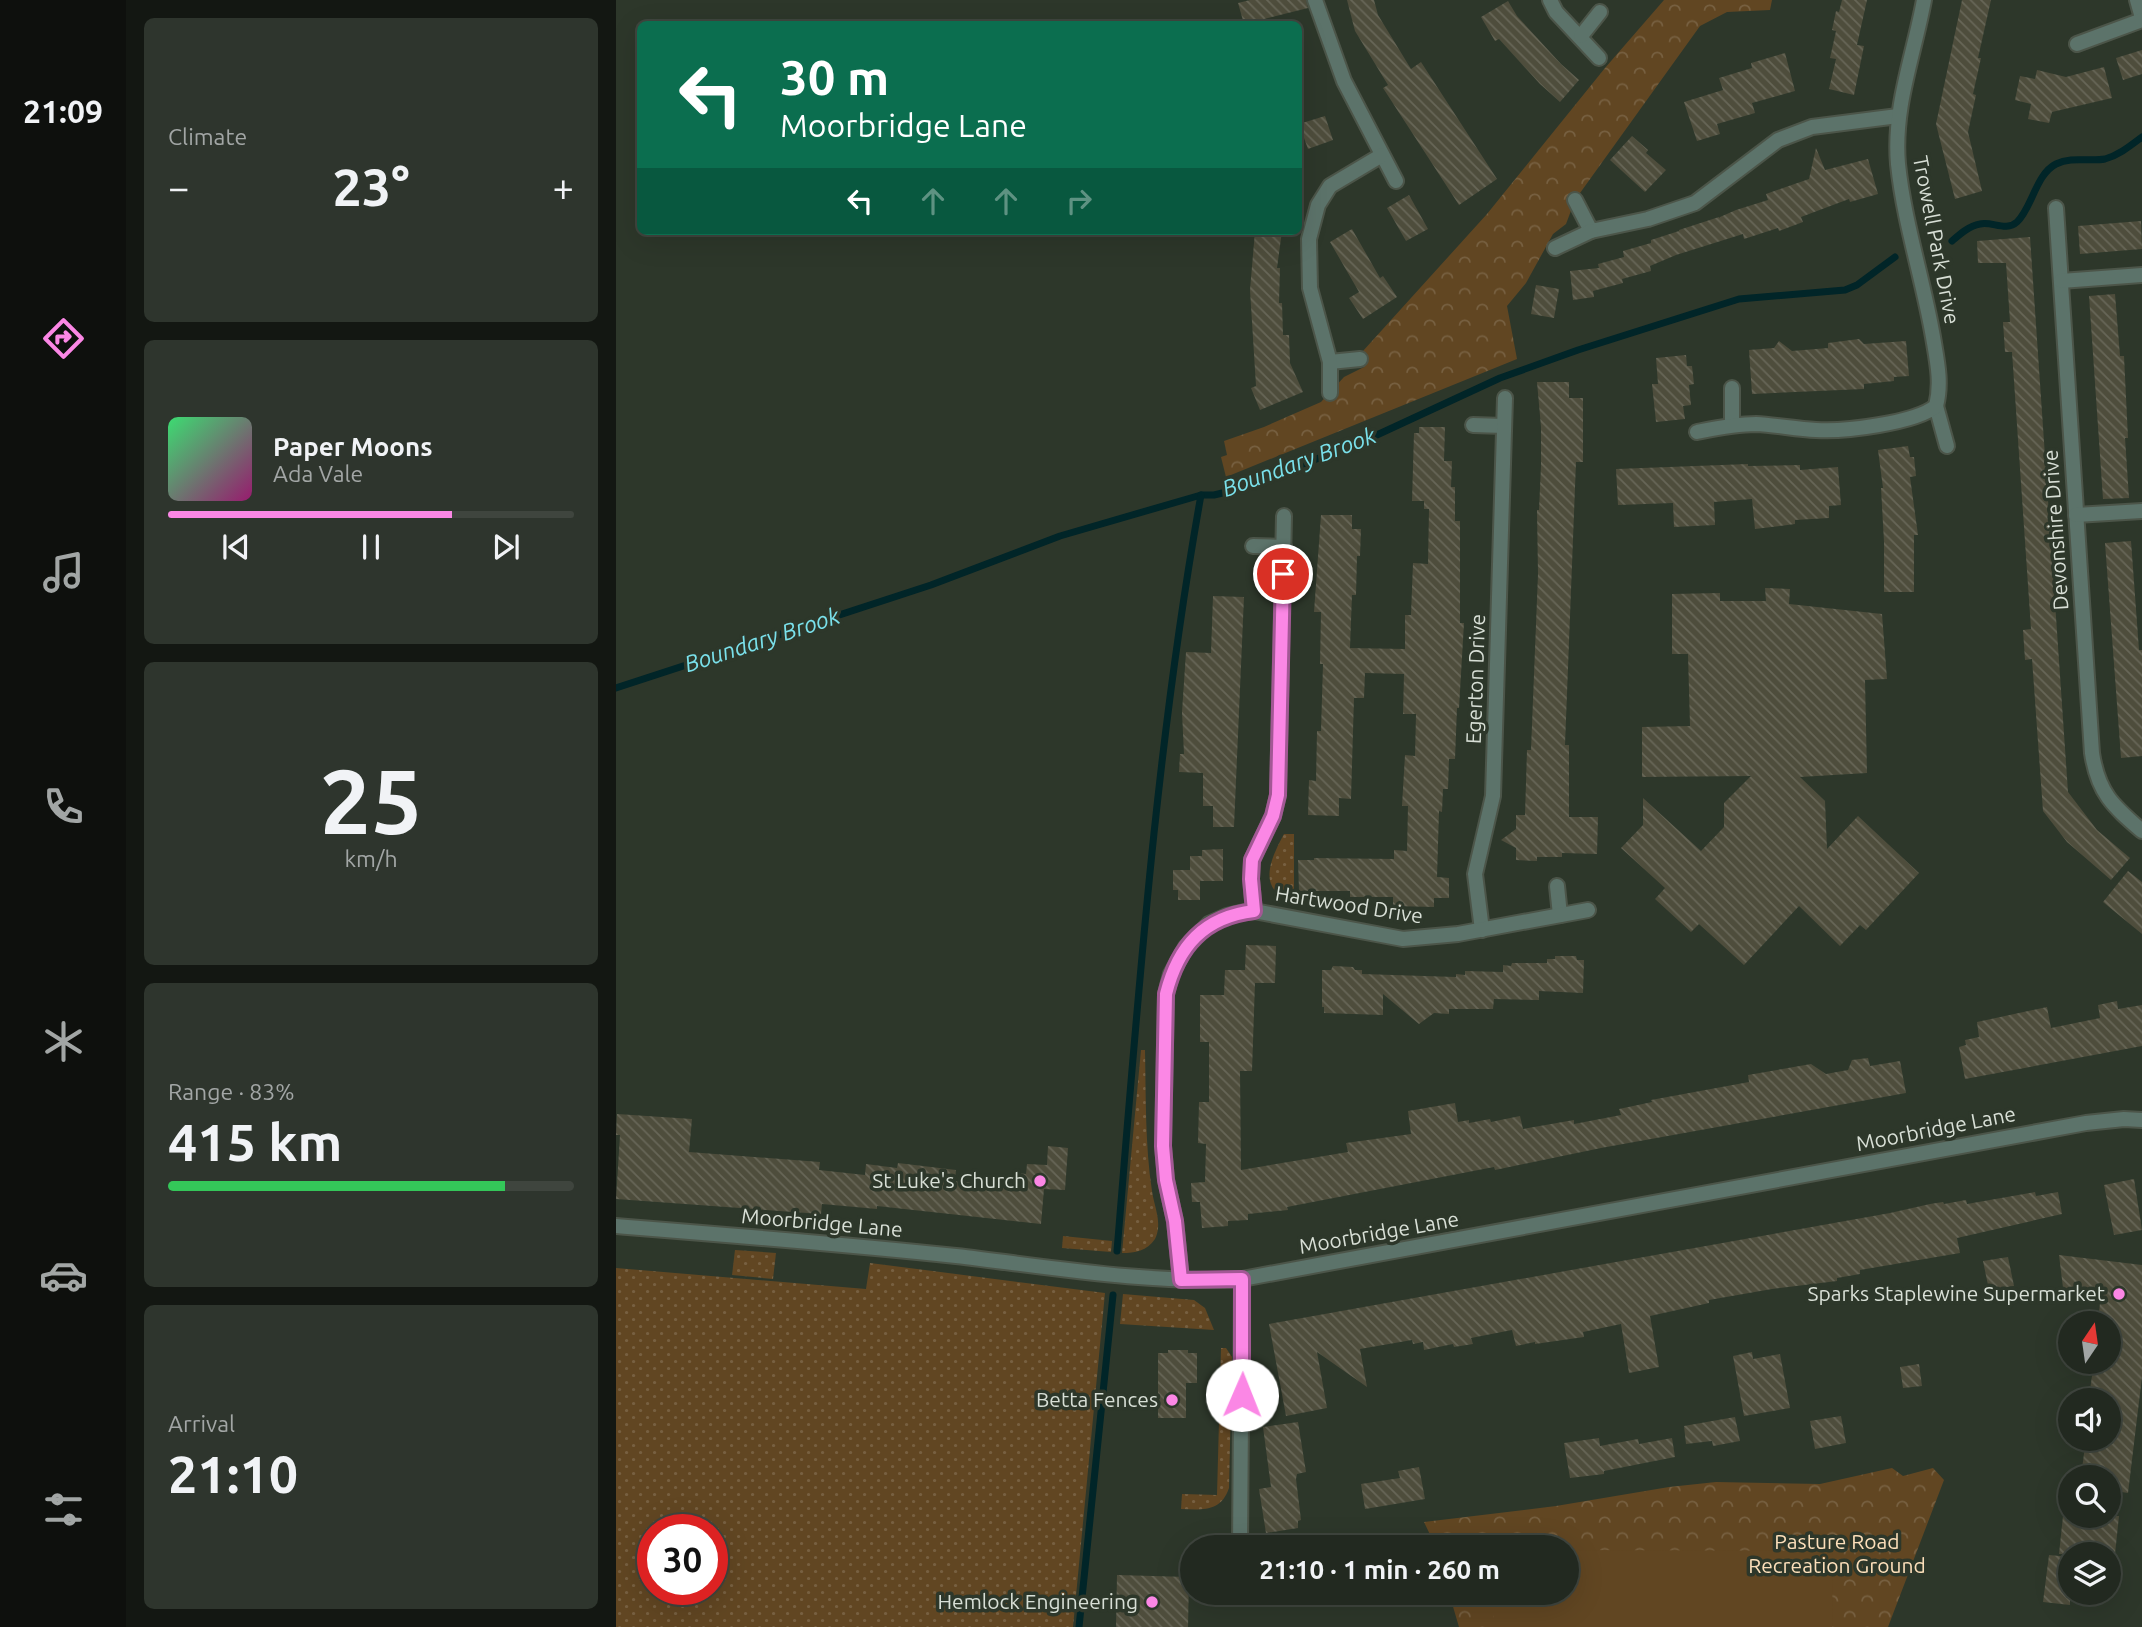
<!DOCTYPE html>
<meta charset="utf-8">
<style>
:root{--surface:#222920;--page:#2e352d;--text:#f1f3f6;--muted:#a2a6a5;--line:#3f453e;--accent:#fb87e5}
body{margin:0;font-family:Ubuntu,sans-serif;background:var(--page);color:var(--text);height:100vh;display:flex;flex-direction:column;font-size:26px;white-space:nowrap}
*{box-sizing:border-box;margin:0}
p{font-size:23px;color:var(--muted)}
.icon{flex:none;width:38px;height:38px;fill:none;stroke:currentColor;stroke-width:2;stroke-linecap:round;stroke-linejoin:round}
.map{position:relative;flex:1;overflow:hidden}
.side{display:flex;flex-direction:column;gap:18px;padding:18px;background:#131712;width:490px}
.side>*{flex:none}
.hud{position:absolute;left:21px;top:21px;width:665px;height:214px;border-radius:10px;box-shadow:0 7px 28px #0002,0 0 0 2px var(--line);background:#0b6e4f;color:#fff;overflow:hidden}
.needle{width:46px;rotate:13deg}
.tools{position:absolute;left:1442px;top:1311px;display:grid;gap:14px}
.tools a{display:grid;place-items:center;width:63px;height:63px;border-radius:50%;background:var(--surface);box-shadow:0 7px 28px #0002,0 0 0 2px var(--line);font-size:35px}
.speed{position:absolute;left:21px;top:1514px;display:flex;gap:14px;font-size:35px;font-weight:700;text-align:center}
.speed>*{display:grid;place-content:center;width:91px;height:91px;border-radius:50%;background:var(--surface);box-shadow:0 7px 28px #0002,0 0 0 2px var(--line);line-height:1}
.speed .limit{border:10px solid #d22;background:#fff;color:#111}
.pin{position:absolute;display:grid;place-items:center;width:60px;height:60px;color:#fff;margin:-30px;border:4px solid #fff;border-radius:50%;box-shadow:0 2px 7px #0007}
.me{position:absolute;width:77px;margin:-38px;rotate:1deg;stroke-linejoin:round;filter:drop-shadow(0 0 5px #0008)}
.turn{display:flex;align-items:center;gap:24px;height:147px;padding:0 28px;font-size:32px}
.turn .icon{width:91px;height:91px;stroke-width:2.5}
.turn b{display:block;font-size:49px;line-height:60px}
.lanes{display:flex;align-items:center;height:66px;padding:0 28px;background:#0003;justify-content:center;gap:35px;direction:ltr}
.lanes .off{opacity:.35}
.big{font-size:52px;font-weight:600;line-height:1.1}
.side .tile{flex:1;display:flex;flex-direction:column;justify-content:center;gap:10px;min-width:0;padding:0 24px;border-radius:10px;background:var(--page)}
.side .dial{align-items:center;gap:0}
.dial b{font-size:91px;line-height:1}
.song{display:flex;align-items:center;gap:21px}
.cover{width:84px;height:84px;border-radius:10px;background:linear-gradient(135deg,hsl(140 70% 55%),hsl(320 70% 35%))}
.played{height:7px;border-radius:4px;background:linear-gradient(90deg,var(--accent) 70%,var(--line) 70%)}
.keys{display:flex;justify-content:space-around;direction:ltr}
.heat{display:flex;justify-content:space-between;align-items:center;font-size:38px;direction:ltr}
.charge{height:10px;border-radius:5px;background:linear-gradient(90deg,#34c759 83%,var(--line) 0)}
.trip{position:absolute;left:564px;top:1535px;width:399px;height:70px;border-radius:35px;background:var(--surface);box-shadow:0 7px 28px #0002,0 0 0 2px var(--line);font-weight:600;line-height:70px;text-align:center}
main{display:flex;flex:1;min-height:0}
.tab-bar{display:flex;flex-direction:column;width:126px;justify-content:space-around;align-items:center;background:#0e100d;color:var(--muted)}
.tab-bar .icon{width:49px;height:49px}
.tab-bar .on{color:var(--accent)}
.tab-bar b{font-size:32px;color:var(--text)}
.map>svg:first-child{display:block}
</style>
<main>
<nav class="tab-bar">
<b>21:09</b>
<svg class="icon on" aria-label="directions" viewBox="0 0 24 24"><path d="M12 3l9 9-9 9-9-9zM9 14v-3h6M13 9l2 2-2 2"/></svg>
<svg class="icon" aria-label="music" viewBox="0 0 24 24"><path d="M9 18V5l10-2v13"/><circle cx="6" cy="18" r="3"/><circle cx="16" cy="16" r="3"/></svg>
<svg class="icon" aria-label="phone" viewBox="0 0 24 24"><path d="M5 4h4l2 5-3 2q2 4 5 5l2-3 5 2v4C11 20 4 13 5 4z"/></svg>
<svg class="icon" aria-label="climate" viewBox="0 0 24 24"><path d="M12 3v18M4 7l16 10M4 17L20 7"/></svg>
<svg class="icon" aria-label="car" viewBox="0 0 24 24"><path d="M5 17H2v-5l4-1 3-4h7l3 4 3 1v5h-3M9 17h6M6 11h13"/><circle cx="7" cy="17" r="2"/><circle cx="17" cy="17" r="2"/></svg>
<svg class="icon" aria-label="filters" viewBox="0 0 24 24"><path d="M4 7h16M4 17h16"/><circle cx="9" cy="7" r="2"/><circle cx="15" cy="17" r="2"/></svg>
</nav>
<section class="side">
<div class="tile"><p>Climate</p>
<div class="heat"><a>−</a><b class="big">23°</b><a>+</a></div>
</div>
<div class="tile">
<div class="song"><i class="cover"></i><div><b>Paper Moons</b><p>Ada Vale</p></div></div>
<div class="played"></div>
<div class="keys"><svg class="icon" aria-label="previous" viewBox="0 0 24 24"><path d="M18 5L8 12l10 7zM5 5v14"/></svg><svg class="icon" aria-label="pause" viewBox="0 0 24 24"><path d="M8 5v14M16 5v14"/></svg><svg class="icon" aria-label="next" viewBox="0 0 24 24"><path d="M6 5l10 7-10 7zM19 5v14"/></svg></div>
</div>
<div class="tile dial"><b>25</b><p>km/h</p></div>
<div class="tile"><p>Range · 83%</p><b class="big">415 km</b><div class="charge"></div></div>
<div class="tile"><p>Arrival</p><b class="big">21:10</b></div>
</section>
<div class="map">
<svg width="1526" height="1627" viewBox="0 0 1526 1627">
<defs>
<pattern id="grass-dots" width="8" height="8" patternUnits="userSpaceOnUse" patternTransform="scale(1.75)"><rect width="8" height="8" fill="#614622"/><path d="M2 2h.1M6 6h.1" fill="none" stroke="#776041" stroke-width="1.8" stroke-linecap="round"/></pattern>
<pattern id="park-crowns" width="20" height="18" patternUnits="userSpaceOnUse" patternTransform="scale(1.75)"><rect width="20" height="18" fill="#614622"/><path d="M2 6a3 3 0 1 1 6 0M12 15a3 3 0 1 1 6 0" fill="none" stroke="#776041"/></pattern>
<pattern id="building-back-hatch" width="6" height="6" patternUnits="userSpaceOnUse" patternTransform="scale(1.75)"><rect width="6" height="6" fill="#4e4d3c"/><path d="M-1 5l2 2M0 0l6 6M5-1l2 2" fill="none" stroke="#676657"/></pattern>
</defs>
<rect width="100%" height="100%" fill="#2d372a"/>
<g fill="url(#grass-dots)" fill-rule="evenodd">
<path d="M668,834H678V901C639,891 655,858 668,834Z"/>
<path d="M525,1050H529C530,1097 529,1145 536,1191C538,1206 547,1224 539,1239C531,1251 519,1253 506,1253Z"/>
<polygon points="447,1236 496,1241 495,1252 446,1248"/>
<polygon points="119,1250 160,1253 157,1279 116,1275"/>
<path d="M254,1263L489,1293L457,1627H0V1268L250,1289ZM37,1530H96V1589H37Z"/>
<polygon points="507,1294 578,1300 589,1308 598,1330 504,1324"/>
<path d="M605,1348H610L616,1357L613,1488C605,1512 586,1510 565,1509L566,1494L601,1495Z"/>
</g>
<g fill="url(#park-crowns)">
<polygon points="1048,0 1156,0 1154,10 1111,12 1084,26 959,200 950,224 937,234 910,283 891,306 901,359 610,477 605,457 611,455 608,441 648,427 705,402 728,377 748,367 747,351 871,214 989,68"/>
<polygon points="1276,1468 1287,1476 1317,1468 1328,1480 1272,1627 843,1627 833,1593 950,1592 950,1547 820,1547 808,1522 940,1506 1053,1487 1100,1482 1204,1484"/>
</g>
<polygon fill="#614622" points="950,1550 1217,1551 1216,1627 878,1627 878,1593 950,1592"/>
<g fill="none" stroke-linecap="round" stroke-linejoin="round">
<g stroke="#012528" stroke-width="7">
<path d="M1336,241C1344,234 1353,226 1364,224C1376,221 1390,232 1401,222C1416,208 1420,174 1440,164C1456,156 1473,162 1489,159C1503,155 1514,146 1526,137"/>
<polyline points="0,688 315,585 444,536 585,495 598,495 619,490 750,440 884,378 962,350 1123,299 1229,290 1241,285 1279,257"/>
<path d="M501,1251C522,998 540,745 585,495"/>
<polyline points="463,1627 497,1295"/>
</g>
</g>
<g fill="url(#building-back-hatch)">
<polygon points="634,0 690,0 692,8 628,24 622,3"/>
<polygon points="731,0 758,0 762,15 795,69 805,62 881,179 843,205 767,88 772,85 739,31"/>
<polygon points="1226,0 1251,0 1241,45 1248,46 1238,95 1213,89 1220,59 1214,58 1220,31 1216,30 1220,11 1223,12"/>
<polygon points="1346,0 1375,0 1362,58 1365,58 1357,94 1360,95 1352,132 1366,191 1339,199 1320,124"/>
<polygon points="892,1 901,16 945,64 963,80 944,102 924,84 883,39 879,41 865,17"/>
<polygon points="1526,50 1526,74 1507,80 1500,58"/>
<polygon points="1169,53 1179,91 1136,103 1139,113 1101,124 1104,134 1081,141 1068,102 1107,90 1103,78 1136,68 1135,63"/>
<polygon points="1488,67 1496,98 1436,112 1433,123 1412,119 1415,104 1399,100 1404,76 1419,79 1421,70 1450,77"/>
<polygon points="709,116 717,140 692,149 683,124"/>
<polygon points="1016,136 1032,150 1030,153 1050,170 1029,192 994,160"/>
<polygon points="1200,148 1209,170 1252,159 1262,194 1234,202 1233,199 1185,217 1187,222 1163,231 1162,228 1128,239 1127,234 1060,255 1034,266 1035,271 1006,279 1007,283 977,291 978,297 957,300 954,271 983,268 982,264 1008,257 1007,251 1035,243 1035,240 1063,231 1063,230 1103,217 1104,218 1104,217 1120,210 1152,200 1150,194 1193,179"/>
<polygon points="793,195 812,229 790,241 771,208"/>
<polygon points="1525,221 1526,249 1464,254 1462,226"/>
<polygon points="736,229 764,278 767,276 781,297 747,319 733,298 743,292 714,242"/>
<polygon points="639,231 666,231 661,268 664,268 663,303 666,303 667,335 673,335 674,363 687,392 644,410 635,388 640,386 634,290"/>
<polygon points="1414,237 1452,792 1481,830 1514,858 1495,880 1451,842 1427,811 1416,659 1409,660 1407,630 1415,629 1396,352 1389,352 1387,322 1394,322 1390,263 1362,263 1361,241"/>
<polygon points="920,285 943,289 938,318 915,314"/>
<polygon points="1499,294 1504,356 1508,356 1512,438 1509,438 1513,498 1487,499 1473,296"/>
<polygon points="1243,339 1248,344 1290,341 1293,376 1278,377 1278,381 1248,384 1248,389 1136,394 1133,350 1158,348 1163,341 1176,351 1212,348 1212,343"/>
<polygon points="1070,355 1071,366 1076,366 1078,384 1073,385 1075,405 1067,406 1069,419 1040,422 1036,384 1042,384 1040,358"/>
<polygon points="921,382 953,382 953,398 967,398 967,462 960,462 949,745 953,745 953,817 982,817 981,854 946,853 946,857 921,857 921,861 900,860 900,848 885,840 900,829 900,815 909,815 911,750 915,750 922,574 921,510 923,510 925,466 925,427"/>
<polygon points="803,427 829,427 828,461 836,461 835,487 839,487 839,521 844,521 844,623 848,623 843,708 841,708 839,759 833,759 832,789 827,789 826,812 823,811 821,877 833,878 833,898 818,898 818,907 777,906 777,897 734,897 734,891 683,891 682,860 698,860 698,858 778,859 778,850 791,851 792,806 786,806 789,755 799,756 800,714 787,714 788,674 749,673 748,698 738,698 735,799 723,798 723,816 692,815 693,780 700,781 701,731 705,731 707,664 704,664 705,612 698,612 705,515 736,515 736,529 745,529 744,556 741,556 740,595 736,595 734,648 789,649 789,615 795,615 797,563 812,564 813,509 808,509 808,501 796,501 798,433 803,433"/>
<polygon points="1292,446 1294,457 1298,457 1300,476 1294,477 1302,535 1298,535 1298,592 1268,592 1268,542 1265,488 1267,488 1262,450"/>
<polygon points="1132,464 1132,466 1184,465 1184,470 1222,467 1225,505 1213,506 1213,518 1179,520 1179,524 1139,529 1136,499 1098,502 1099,525 1058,527 1057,503 1002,505 1000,469"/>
<polygon points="1515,541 1523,650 1526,650 1526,756 1505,758 1489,543"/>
<polygon points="1149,588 1174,589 1173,604 1266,614 1271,679 1249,680 1251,773 1184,777 1209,801 1211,849 1242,816 1303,873 1250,930 1244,925 1224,946 1183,906 1128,965 1083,924 1075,932 1039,899 1049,888 1005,848 1027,825 1027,798 1085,851 1108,827 1108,803 1135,776 1026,777 1026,727 1074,726 1072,654 1056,654 1056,594 1104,593 1104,601 1150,601"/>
<polygon points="597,596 628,597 618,827 597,827 597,806 587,806 587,773 563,772 564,754 568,754 566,712 570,652 595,653"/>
<polygon points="607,849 607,881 584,881 584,900 562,900 562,890 557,890 557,870 574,870 574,856 586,856 586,850"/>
<polygon points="1512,871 1526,882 1526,934 1487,902"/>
<polygon points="630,945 660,946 659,983 639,983 636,1071 624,1071 625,1170 732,1152 730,1143 795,1134 792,1111 839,1103 842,1122 853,1120 853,1123 874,1119 875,1122 904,1116 907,1129 958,1120 958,1124 1005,1115 1003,1109 1036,1102 1035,1100 1133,1082 1132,1075 1195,1064 1210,1074 1232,1070 1236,1060 1252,1058 1254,1066 1284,1061 1290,1093 985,1148 879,1170 878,1167 671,1207 672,1210 632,1214 632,1220 612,1221 612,1226 586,1228 584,1202 576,1202 575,1183 589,1182 590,1144 582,1143 583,1102 593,1102 593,1042 584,1042 584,995 608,995 609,970 629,970"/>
<polygon points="939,956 960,956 961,960 968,960 967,993 923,991 923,1000 878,999 877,1009 833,1009 833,1014 818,1013 803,1024 767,994 767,1015 708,1013 708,1007 706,1007 706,970 715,970 717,966 737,967 739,970 746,970 746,974 840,977 840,974 849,975 849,971 887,972 887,965 895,966 896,963 931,963 931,959 939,959"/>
<polygon points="1501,1001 1502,1009 1526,1005 1526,1046 1349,1079 1343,1047 1350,1045 1349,1040 1363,1037 1361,1022 1431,1007 1435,1028 1484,1018 1482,1005"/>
<polygon points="1,1114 76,1119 73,1152 204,1162 203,1170 249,1175 250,1164 281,1168 282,1163 340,1170 339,1181 398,1188 399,1173 410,1174 411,1164 431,1165 432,1146 452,1148 449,1190 428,1189 425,1224 261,1206 261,1209 206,1204 205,1214 0,1199 4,1135 0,1135"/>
<polygon points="1518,1179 1526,1230 1498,1235 1488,1185"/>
<polygon points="1419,1192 1420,1196 1442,1192 1446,1214 1341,1238 1344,1253 1244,1270 1244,1274 1221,1278 1221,1281 1156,1289 1093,1300 1093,1303 1034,1316 1043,1367 1013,1373 1005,1324 967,1332 968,1337 919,1344 919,1342 900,1346 896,1330 855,1338 857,1344 838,1347 837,1344 808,1350 807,1342 797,1344 796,1340 744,1349 751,1387 701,1352 711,1408 670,1416 653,1324 1274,1213 1314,1204 1327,1202 1328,1204 1350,1200 1351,1204"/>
<polygon points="1443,1255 1526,1265 1526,1377 1512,1493 1493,1490 1493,1477 1465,1477 1470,1438 1493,1438 1493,1392 1474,1390 1478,1362 1493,1362 1493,1322 1482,1321 1484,1303 1448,1296"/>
<polygon points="1392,1257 1398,1286 1373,1290 1367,1261"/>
<polygon points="552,1350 572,1350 572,1353 581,1353 581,1383 570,1383 570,1418 542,1418 542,1353 552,1353"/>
<polygon points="1136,1352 1137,1359 1164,1354 1174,1408 1128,1416 1117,1356"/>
<polygon points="1303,1364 1306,1386 1287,1388 1284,1367"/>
<polygon points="1225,1416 1230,1443 1199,1449 1194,1421"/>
<polygon points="1119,1417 1124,1441 1097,1446 1096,1441 1070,1444 1068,1426"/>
<polygon points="682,1422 690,1472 681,1474 680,1479 685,1520 682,1521 682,1528 650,1533 643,1489 655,1487 647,1427"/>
<polygon points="983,1438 984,1446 1022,1439 1023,1444 1056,1438 1059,1457 988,1471 988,1474 954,1478 948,1443"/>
<polygon points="803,1467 809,1499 749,1509 745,1484 784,1478 782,1471"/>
<polygon points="1447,1516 1503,1516 1499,1554 1443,1554"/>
<polygon points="1433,1555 1454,1557 1454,1605 1427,1602"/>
<polygon points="501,1575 573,1577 572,1627 500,1627"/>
</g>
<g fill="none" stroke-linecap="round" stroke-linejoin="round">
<g stroke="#4c5549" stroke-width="18">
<g id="minor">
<polyline points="699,0 728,81 780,181"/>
<polyline points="934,0 940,12 983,58"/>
<polyline points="1521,0 1526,18"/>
<polyline points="965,36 984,12"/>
<polyline points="1461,44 1526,20"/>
<polyline points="959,200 975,231 1032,219 1079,203 1162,140 1196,127 1282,116"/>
<path d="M1440,208L1476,753C1482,793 1497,806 1526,831"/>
<polyline points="939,248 975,231"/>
<polyline points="1445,281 1526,275"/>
<polyline points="714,362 744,359"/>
<polyline points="1116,388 1116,425"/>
<polyline points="714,393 714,362 694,288 693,239 702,205 714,186 766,155"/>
<polyline points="1320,406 1331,446"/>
<polyline points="857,425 888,426"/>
<path d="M1081,432C1101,428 1120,424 1140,424C1160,425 1180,429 1200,430C1227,432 1300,423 1320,406C1326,383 1321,361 1317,337C1307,279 1288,222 1282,164C1277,107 1298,55 1308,0"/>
<polyline points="1460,515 1526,511"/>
<polyline points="637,546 668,547"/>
<polyline points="941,886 944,915"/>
<polyline points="638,911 635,879 636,860 657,816 662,795 668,516"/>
<polyline points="866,930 859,874 877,796 889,398"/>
<polyline points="565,1280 559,1221 550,1180 547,1146 550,994 555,974 570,947 593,924 611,916 624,913 638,911 787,939 842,934 972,910"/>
<polyline points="624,1547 626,1279"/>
</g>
</g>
<g stroke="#4c5549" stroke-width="18">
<path id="tertiary" d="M0,1226C113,1235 227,1244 340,1256C434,1267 531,1284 626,1279L1470,1123L1508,1119L1526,1120"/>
</g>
<use href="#minor" stroke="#5c736a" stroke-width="14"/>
<use href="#tertiary" stroke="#5c736a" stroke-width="14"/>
</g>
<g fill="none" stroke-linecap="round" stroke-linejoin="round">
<g stroke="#a35895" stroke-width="18">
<path id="route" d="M626,1395V1279L565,1280L559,1221L550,1180L547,1146L550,994C562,946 588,917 638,911L635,879L636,860L657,816L662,795L667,574"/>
</g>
<use href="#route" stroke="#fb87e5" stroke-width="12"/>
</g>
<g fill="#fb87e5" stroke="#2d372a" stroke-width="2.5">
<circle cx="424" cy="1181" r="7"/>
<circle cx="1503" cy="1294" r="7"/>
<circle cx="556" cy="1400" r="7"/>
<circle cx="536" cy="1602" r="7"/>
</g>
<g text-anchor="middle" stroke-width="7" stroke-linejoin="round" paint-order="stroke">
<g font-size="21" fill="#d8dfd6" stroke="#2d372a">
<text transform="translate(1320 240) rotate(79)" y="7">Trowell Park Drive</text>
<text transform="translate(1440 530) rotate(-94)" y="7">Devonshire Drive</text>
<text transform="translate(860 679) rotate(-88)" y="7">Egerton Drive</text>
<text transform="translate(733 905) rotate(9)" y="7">Hartwood Drive</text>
<text transform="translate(1320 1129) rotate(-11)" y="7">Moorbridge Lane</text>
<text transform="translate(206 1223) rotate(5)" y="7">Moorbridge Lane</text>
<text transform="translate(763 1233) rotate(-10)" y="7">Moorbridge Lane</text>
</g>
<g font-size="21" fill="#d8dfd6" stroke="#2d372a" text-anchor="end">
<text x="410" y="1188">St Luke's Church</text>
<text x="1489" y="1301">Sparks Staplewine Supermarket</text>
<text x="542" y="1407">Betta Fences</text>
<text x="522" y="1609">Hemlock Engineering</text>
</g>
<g font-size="21" fill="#fcdfba" stroke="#2d372a">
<text x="1221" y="1549">Pasture Road<tspan x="1221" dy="24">Recreation Ground</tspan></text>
</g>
<g font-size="23" font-style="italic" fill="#7ae1eb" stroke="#2d372a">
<text transform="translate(683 462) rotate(-20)" y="8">Boundary Brook</text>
<text transform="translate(146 640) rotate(-18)" y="8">Boundary Brook</text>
</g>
</g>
</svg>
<div class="tools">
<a><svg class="needle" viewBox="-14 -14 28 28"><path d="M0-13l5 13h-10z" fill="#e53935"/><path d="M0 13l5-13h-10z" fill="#a2a6a5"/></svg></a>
<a><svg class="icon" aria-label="sound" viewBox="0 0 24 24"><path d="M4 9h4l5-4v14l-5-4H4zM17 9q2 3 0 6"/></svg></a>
<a><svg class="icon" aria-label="search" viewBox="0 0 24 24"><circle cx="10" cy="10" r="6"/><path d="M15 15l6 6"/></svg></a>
<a><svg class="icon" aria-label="layers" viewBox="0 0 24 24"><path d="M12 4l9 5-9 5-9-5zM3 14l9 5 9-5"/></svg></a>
</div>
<div class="speed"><div class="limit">30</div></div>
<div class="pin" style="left:667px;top:574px;background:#d93025"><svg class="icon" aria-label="arrive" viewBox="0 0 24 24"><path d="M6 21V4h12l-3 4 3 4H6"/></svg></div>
<svg class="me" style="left:626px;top:1395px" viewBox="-20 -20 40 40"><circle r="19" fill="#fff"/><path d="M0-13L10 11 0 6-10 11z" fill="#fb87e5"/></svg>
<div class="trip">21:10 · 1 min · 260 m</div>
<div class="hud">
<div class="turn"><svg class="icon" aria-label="left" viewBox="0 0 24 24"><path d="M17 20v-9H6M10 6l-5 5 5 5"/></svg><div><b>30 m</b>Moorbridge Lane</div></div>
<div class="lanes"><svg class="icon" aria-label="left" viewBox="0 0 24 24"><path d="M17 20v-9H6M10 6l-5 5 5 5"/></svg><svg class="icon off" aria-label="ahead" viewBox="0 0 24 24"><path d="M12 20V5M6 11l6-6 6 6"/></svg><svg class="icon off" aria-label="ahead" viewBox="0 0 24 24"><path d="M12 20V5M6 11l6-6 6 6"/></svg><svg class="icon off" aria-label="right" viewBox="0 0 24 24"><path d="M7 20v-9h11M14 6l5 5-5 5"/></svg></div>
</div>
</div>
</main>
